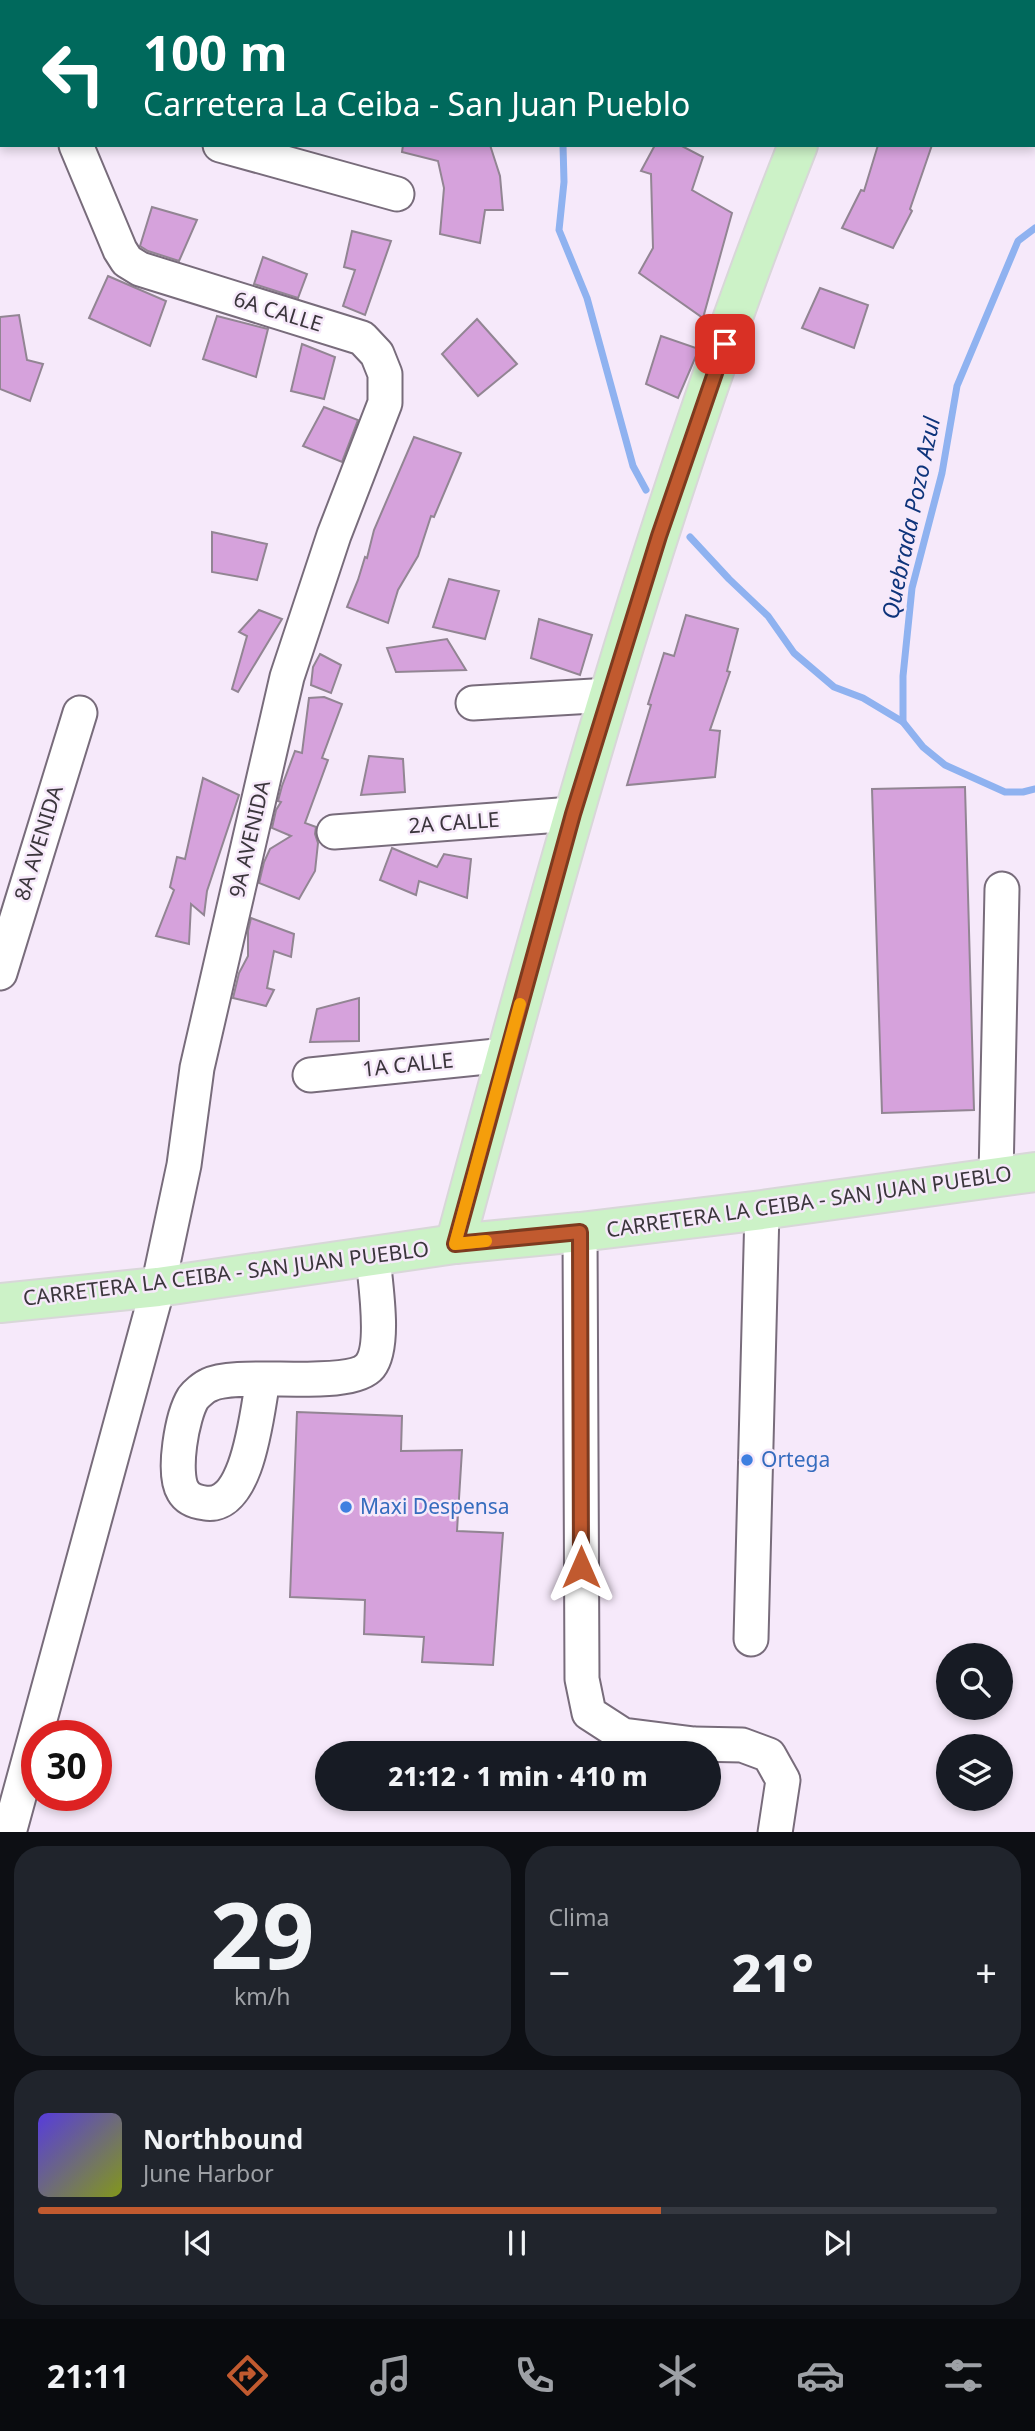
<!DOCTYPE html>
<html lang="es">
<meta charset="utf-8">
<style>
:root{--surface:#171b24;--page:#20242c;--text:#f1f3f6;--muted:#9ea1a6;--line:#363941;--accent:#c15a2f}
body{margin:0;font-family:"Noto Sans",sans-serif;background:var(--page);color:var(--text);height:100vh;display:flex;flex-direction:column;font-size:26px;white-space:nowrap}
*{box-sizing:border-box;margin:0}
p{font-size:23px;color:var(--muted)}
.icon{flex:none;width:38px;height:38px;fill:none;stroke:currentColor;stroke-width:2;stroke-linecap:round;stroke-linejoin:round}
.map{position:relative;height:1832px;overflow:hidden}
.details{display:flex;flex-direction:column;gap:14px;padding:14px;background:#0d0f14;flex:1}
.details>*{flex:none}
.guide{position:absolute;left:0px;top:0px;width:1036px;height:147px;box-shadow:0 4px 10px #0003;background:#00695c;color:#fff;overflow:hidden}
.tools{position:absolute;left:936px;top:1643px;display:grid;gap:14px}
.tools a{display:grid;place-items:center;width:77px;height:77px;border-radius:50%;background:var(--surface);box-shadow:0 4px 10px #0003;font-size:35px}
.speed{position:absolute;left:21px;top:1720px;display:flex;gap:14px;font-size:35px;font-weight:700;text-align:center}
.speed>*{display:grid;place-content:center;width:91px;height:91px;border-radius:50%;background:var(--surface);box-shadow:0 4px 10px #0003;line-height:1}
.speed .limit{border:10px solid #d22;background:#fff;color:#111}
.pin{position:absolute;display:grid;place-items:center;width:60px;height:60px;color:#fff;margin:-30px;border-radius:14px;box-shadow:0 4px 10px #0006}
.me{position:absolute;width:77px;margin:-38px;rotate:0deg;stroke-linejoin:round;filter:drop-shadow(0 0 5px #0008)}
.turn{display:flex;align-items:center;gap:24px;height:147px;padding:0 28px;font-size:32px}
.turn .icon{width:91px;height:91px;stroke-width:2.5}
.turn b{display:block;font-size:49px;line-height:60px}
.big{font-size:52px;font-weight:800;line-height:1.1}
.details .card{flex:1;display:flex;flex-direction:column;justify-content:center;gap:10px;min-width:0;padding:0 24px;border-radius:28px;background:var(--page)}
.details .dial{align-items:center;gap:0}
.dial b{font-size:91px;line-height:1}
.song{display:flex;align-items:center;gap:21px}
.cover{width:84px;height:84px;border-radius:10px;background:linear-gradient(135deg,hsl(250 70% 55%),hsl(70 70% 35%))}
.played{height:7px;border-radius:4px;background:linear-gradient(90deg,var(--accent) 65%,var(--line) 65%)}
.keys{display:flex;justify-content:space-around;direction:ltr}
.heat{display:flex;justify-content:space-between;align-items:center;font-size:38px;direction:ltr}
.details .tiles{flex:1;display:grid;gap:14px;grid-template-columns:1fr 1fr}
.card:last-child{grid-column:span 2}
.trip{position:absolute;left:315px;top:1741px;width:406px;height:70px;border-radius:35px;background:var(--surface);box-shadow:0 4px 10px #0003;font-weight:800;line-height:70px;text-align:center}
.menu{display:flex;height:112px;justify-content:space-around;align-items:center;background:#090b0e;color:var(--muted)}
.menu .icon{width:49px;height:49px}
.menu .active{color:var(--accent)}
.menu b{font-size:32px;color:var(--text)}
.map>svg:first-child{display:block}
</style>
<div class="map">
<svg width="1035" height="1833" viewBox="0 0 1035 1833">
<rect width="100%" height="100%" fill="#f6e9fa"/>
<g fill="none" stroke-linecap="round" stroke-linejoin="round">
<g stroke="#8fb2f0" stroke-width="7">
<polyline points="494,0 496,2"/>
<polyline points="563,145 564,182 559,230 587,298 633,466 646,490"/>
<polyline points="1035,228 1018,241 957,386 942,473 912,588 903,676 903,722 923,747 945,765 1005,792 1023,792 1035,789"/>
<polyline points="690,537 729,579 768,616 794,653 834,687 863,698 903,722"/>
</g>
</g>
<g fill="#d6a2dc" stroke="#928593" stroke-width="2">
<polygon points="403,145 490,145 500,176 503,210 485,210 480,243 440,234 444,188 438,161 402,152"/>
<polygon points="655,145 680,145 703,157 692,190 732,213 703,318 639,273 653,248 651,174 641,171"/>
<polygon points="878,145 932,145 910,209 912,211 893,248 842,228 861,190 864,191"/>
<polygon points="152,207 197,220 179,261 148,251 140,246"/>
<polygon points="352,231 391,241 365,315 343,306 355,270 344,267"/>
<polygon points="263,257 307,274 298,298 254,284"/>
<polygon points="108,276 166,301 150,346 89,318"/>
<polygon points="820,288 868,305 854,348 802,328"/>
<polygon points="19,315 27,360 43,364 30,401 0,389 0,317"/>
<polygon points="217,316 268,329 256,377 203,359"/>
<polygon points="477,319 517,364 478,396 442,354"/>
<polygon points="661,336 699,349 678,398 646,384"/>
<polygon points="302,344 335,357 324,399 291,391"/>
<polygon points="324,407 358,420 342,462 303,446"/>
<polygon points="414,437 461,453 434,517 431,516 418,556 398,590 388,623 347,607 358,580 365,557 367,558 374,530"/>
<polygon points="212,532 267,544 257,580 212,572"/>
<polygon points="449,579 499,591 485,639 433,627"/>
<polygon points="259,610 282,619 238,692 232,689 247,636 239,632"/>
<polygon points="686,615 738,629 727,671 730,672 710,730 720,731 715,777 627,785 651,705 648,704 664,653 674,656"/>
<polygon points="539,619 592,635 580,675 531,658"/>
<polygon points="447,639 466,670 396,672 387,648"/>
<polygon points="320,654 341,665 331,693 311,685 313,667"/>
<polygon points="324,697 342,704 322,758 328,760 305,823 316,827 315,834 318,843 315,871 299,899 259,883 264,862 270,849 291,836 272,828 276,810 281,802 278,801 282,786 295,751 302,753 309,698"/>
<polygon points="369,756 403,759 405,792 361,795"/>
<polygon points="203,778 239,795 207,891 204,915 191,904 189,944 156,936 174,890 170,887 177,857 185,859"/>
<polygon points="965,787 974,1110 882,1113 872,789"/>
<polygon points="392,848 437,867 444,854 471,859 467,898 419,881 416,895 380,880"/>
<polygon points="251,918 294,934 291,957 274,951 267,988 274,990 266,1006 233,998 239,973 248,956 248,931"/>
<polygon points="359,998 359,1041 310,1042 317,1009"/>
<polygon points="297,1412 402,1416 401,1451 462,1450 457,1531 503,1533 493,1665 422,1662 424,1637 364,1634 365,1600 290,1597"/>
</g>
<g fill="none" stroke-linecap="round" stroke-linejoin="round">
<g stroke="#786c7b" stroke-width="37">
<g id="minor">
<polyline points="0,51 2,53"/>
<polyline points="220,145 397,194"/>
<polyline points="473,703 610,695"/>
<polyline points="334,832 573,814"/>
<polyline points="0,973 80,713"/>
<polyline points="310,1075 506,1055"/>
<polyline points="996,1177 1002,889"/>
<polyline points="580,1232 582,1679 589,1713 623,1735 694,1744 742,1745 769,1755 783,1780 775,1833"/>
<path d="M263,1380C257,1410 249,1510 205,1503C197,1502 188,1500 183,1491C172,1473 182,1416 193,1398C196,1394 204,1387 209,1385C238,1370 350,1391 370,1366C386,1346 375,1282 373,1257"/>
<polyline points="751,1639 762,1210"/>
<polyline points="9,1833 158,1287 184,1165 197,1068 287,677 334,535 385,403 385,374 377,354 362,338 140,269 127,261 120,250 76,145"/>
</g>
</g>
<g stroke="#d8d7d8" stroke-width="42">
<g id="major">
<polyline points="855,2 856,0"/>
<path d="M455,1244C555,874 656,502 798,145"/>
<polyline points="0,1303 158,1287 455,1244 580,1232 762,1210 1035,1172"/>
</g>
</g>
<use href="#minor" stroke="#fff" stroke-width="33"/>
<use href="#major" stroke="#ccf2c7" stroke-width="38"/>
</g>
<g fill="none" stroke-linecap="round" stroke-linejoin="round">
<g stroke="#7d3a1f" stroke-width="18">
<polyline id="route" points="581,1567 580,1232 455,1244 573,814 659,536 725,344"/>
</g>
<use href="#route" stroke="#c15a2f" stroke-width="12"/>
<polyline stroke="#f59e0b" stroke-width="12" points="486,1241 455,1244 520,1004"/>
</g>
<g fill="#3f7fe0" stroke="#f6e9fa" stroke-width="2.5">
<circle cx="747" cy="1460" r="7"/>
<circle cx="346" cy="1507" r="7"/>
</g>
<g text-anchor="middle" stroke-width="5" stroke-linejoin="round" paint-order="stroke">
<g font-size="21" fill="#3b363c" stroke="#f6e9fa">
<text transform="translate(278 312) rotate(17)" y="7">6A CALLE</text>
<text transform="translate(454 823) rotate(-4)" y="7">2A CALLE</text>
<text transform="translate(250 839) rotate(-77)" y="7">9A AVENIDA</text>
<text transform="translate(39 843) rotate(-73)" y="7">8A AVENIDA</text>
<text transform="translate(408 1065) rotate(-6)" y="7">1A CALLE</text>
<text transform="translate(809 1202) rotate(-8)" y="7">CARRETERA LA CEIBA - SAN JUAN PUEBLO</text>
<text transform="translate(226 1274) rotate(-7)" y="7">CARRETERA LA CEIBA - SAN JUAN PUEBLO</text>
</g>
<g font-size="21" fill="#366cbe" stroke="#f6e9fa" text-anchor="start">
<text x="761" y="1467">Ortega</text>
<text x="360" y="1514">Maxi Despensa</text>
</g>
<g font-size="23" font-style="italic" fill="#0e347b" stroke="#f6e9fa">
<text transform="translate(911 518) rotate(-78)" y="8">Quebrada Pozo Azul</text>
</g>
</g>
</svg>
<div class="tools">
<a><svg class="icon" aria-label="search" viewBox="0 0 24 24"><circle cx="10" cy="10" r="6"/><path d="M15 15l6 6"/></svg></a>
<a><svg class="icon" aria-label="layers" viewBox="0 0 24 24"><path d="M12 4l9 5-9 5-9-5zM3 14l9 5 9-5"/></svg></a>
</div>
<div class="speed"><div class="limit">30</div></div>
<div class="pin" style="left:725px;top:344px;background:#d93025"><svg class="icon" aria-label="arrive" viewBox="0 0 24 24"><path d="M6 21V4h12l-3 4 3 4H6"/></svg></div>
<svg class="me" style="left:581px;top:1567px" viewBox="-20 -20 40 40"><path d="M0-17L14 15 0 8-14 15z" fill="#c15a2f" stroke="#fff" stroke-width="4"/></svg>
<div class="trip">21:12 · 1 min · 410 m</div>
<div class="guide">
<div class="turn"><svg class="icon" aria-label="left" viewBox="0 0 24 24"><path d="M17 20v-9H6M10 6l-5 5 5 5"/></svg><div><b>100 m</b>Carretera La Ceiba - San Juan Pueblo</div></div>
</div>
</div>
<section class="details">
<div class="tiles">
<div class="card dial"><b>29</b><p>km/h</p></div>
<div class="card"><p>Clima</p>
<div class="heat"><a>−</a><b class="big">21°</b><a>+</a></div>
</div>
<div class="card">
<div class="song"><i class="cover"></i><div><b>Northbound</b><p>June Harbor</p></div></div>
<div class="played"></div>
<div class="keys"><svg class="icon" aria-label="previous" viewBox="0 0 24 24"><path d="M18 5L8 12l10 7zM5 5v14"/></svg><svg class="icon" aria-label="pause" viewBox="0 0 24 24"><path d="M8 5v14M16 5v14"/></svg><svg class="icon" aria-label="next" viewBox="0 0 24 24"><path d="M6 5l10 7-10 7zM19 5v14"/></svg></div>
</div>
</div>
</section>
<nav class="menu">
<b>21:11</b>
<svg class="icon active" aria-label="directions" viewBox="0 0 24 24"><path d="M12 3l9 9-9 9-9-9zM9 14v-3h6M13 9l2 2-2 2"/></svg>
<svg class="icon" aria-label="music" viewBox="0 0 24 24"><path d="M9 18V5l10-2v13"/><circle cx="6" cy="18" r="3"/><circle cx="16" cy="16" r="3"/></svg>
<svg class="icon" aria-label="phone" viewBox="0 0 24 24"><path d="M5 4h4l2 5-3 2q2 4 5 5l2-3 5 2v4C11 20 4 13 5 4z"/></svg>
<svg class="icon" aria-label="climate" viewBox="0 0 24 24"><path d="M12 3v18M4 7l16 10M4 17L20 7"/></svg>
<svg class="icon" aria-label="car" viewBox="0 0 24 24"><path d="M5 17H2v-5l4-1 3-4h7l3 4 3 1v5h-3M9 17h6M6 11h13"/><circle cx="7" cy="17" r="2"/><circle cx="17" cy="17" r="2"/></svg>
<svg class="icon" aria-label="filters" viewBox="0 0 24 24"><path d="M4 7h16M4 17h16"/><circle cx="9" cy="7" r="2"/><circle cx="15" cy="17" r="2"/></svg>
</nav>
